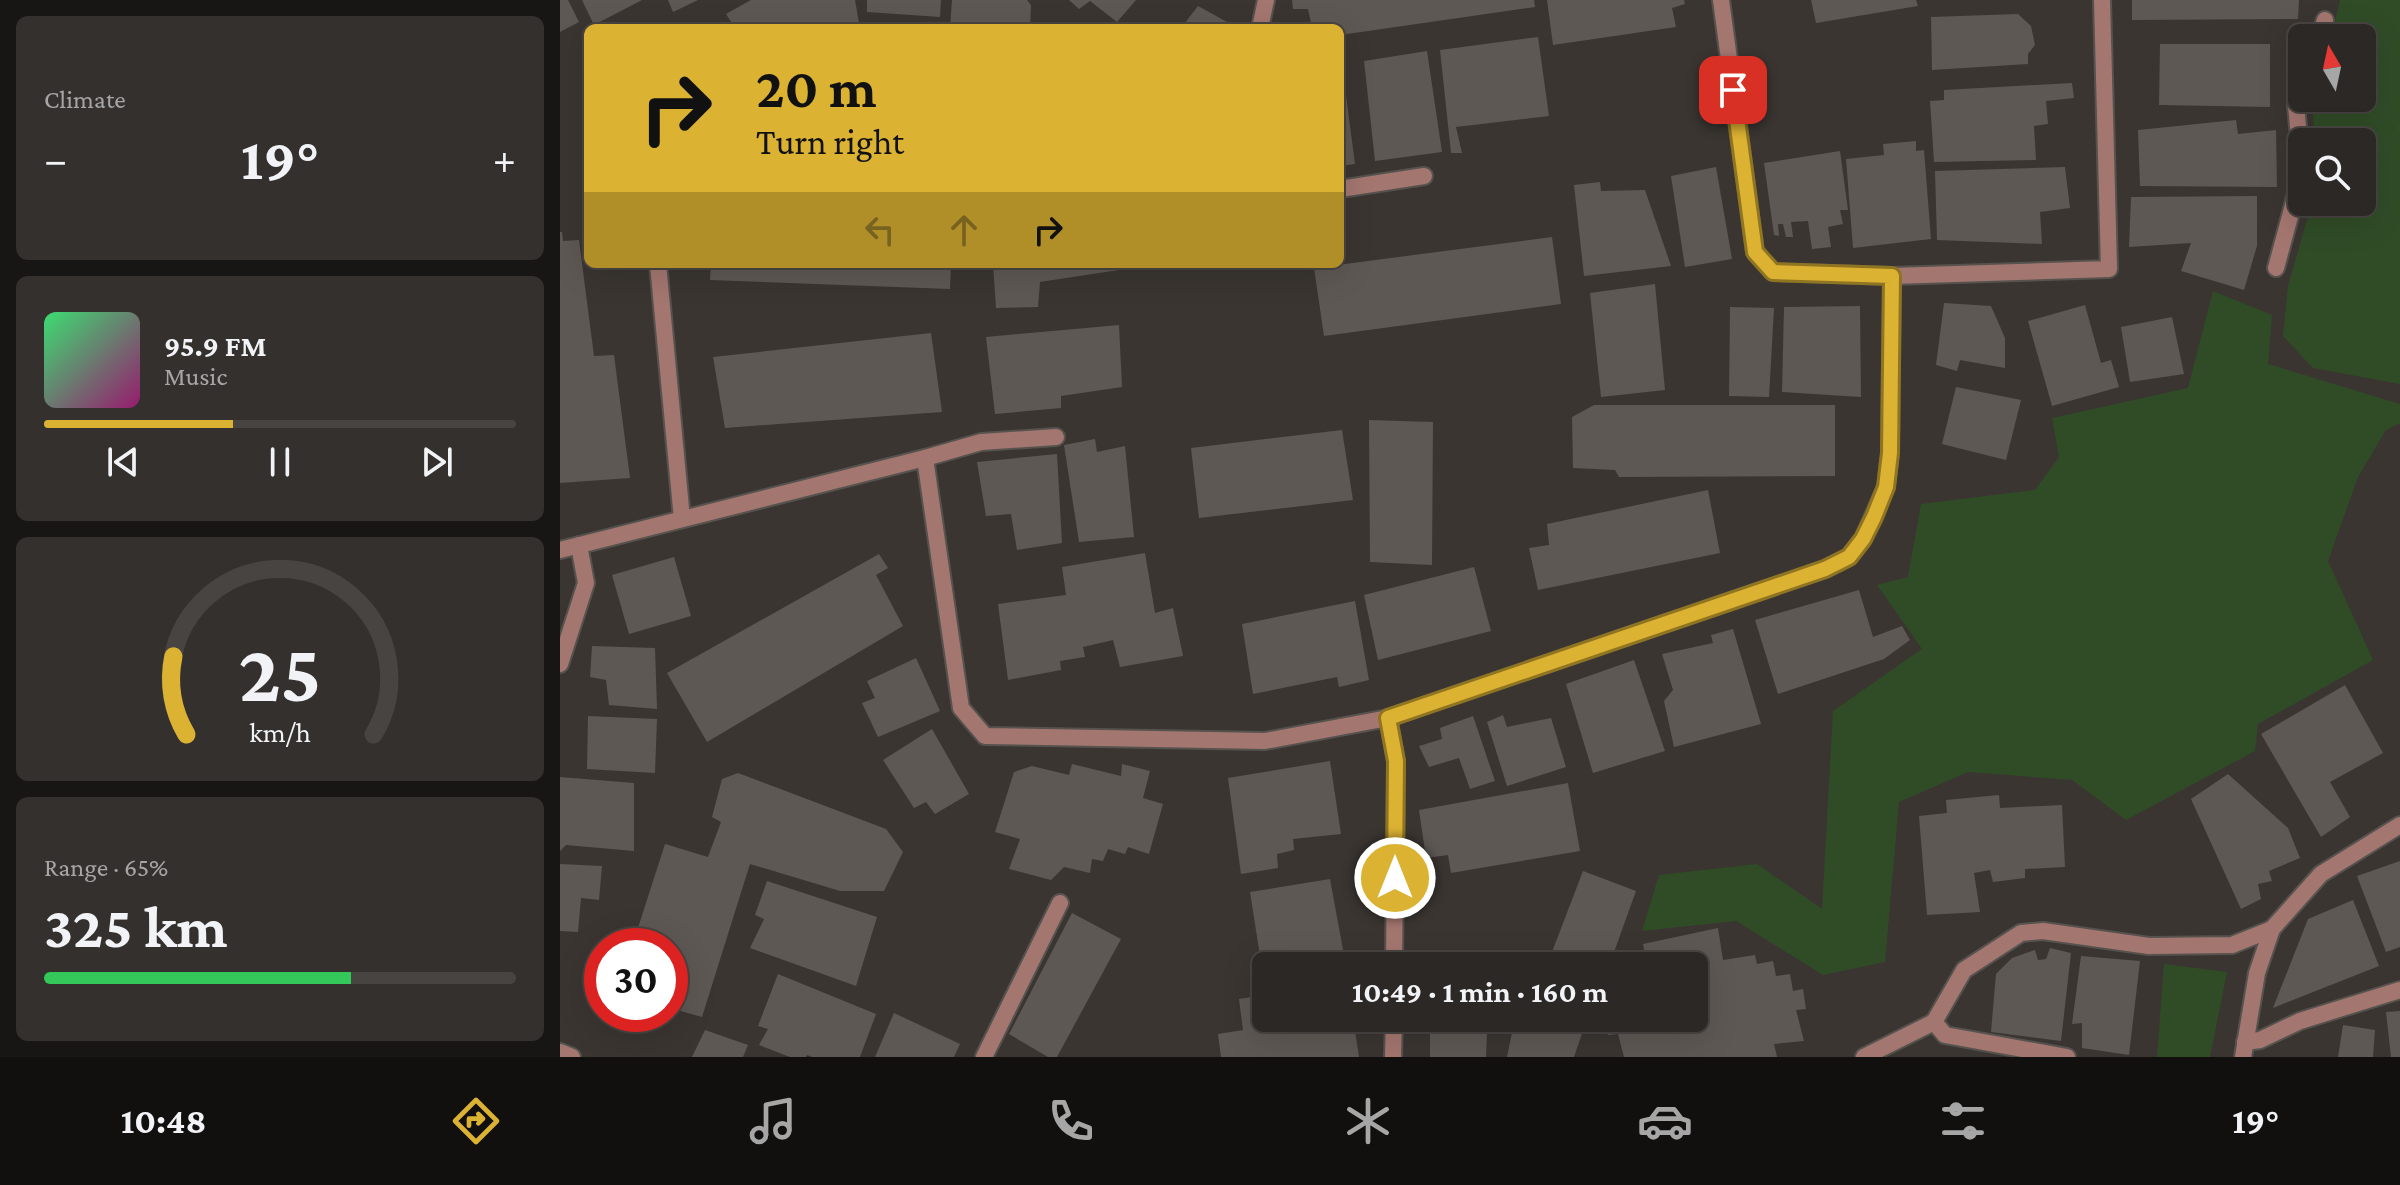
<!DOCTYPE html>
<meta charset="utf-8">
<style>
:root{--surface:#2c2825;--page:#34302d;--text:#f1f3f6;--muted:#a6a6a7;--line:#484442;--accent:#dcb233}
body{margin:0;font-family:"Crimson Pro",serif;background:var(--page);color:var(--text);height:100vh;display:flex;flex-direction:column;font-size:30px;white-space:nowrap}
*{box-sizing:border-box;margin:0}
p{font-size:26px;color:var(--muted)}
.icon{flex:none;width:44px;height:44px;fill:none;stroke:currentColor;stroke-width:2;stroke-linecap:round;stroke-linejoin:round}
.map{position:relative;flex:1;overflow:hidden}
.details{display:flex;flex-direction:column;gap:16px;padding:16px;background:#181614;width:560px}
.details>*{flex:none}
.guide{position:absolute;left:24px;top:24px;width:760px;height:244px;border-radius:12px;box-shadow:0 8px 32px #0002,0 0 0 2px var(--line);background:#dcb233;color:#111;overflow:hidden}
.needle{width:52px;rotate:351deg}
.fabs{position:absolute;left:1728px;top:24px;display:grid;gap:16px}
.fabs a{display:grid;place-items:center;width:88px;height:88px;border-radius:12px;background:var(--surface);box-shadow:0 8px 32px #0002,0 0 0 2px var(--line);font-size:40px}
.speed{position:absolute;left:24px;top:928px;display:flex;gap:16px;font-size:40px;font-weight:700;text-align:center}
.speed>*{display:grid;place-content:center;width:104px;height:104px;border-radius:50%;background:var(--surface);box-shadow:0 8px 32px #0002,0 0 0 2px var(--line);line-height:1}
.speed .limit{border:12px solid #d22;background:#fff;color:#111}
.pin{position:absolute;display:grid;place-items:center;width:68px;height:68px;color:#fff;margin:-34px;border-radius:16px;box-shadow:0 4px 12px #0006}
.me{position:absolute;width:88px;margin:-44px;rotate:0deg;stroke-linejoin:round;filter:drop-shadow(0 0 6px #0008)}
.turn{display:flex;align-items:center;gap:28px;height:168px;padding:0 40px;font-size:36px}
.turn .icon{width:104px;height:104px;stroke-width:2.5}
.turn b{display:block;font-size:56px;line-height:68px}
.lanes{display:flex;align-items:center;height:76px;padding:0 40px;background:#0003;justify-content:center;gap:40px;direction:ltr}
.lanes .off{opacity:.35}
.big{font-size:60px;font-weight:700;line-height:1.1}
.details .widget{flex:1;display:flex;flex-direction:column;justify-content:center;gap:12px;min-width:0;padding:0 28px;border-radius:12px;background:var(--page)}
.details .dial{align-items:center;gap:0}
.dial svg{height:208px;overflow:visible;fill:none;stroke:var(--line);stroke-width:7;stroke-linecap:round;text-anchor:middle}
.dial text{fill:var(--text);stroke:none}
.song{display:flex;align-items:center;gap:24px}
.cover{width:96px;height:96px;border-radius:12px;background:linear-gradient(135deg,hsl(140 70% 55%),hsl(320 70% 35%))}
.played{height:8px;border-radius:4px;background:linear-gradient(90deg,var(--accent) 40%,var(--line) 40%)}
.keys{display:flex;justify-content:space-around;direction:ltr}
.heat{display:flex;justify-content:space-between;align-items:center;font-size:44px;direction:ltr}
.charge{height:12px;border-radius:6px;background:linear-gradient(90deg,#34c759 65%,var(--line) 0)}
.trip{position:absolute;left:692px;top:952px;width:456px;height:80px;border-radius:12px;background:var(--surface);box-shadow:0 8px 32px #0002,0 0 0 2px var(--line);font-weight:700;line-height:80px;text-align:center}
.tab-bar{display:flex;height:128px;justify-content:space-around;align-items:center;background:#12100f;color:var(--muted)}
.tab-bar .icon{width:56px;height:56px}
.tab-bar .active{color:var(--accent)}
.tab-bar b{font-size:36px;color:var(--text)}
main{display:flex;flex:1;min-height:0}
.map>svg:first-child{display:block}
</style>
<main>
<section class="details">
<div class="widget"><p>Climate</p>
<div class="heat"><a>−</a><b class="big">19°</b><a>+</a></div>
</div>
<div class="widget">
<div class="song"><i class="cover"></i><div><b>95.9 FM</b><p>Music</p></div></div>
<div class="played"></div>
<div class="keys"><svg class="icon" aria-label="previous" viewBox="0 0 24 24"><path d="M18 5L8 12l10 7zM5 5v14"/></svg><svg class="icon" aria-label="pause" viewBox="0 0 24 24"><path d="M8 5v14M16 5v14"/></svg><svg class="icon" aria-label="next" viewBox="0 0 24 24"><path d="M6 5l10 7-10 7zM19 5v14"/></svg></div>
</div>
<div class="widget dial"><svg viewBox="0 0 100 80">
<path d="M14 69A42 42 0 1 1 86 69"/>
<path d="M14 69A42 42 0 0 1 9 39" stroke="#dcb233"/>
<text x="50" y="56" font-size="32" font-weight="700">25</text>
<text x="50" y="72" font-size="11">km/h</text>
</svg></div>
<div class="widget"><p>Range · 65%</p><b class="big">325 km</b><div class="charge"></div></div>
</section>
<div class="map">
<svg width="1840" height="1057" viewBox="0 0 1840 1057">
<rect width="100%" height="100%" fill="#3a3531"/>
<g fill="#304c27">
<polygon points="1780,0 1840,0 1840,384 1753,368 1723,336 1728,286 1752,202 1802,202 1802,142 1755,142 1753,116 1757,98 1802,98 1802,38 1771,38"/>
<polygon points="1653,291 1712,315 1708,364 1840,404 1840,423 1826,430 1798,477 1768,561 1813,660 1698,724 1695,751 1566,820 1512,780 1408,772 1339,802 1325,962 1263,975 1176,921 1082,931 1099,875 1197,864 1262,909 1273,711 1362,649 1317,585 1348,577 1361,504 1475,490 1499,457 1492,418 1628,388"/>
<polygon points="1604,964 1667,972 1650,1057 1597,1057"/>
</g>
<g fill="#5e5854">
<polygon points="0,0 8,0 19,22 0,32"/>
<polygon points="22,0 82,0 34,25"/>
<polygon points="108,0 138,0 113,12"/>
<polygon points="191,0 295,0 299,23 291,28 175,28 166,14"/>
<polygon points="307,0 381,0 380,17 307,12"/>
<polygon points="392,0 467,0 471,5 470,28 390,28"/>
<polygon points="509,0 576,0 557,22 530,1 519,9"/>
<polygon points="732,0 974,0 975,7 780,35 780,28 752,28 748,9 733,9"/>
<polygon points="987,0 1124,0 1125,4 1112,8 1116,27 993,45"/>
<polygon points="1251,0 1356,0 1358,6 1256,23"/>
<polygon points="1572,0 1739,0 1738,19 1572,20"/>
<polygon points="638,6 678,28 621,28"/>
<polygon points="1458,14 1471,26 1475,45 1468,54 1468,64 1372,70 1371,17"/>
<polygon points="978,37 989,116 896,127 902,153 891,153 880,50"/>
<polygon points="1600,44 1710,44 1710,107 1599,105"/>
<polygon points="867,51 882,152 815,161 804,61"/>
<polygon points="780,65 782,65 795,164 780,166"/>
<polygon points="1512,83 1514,98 1486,101 1488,124 1474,126 1476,160 1374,162 1370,101 1384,100 1384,90"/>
<polygon points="1676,120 1678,134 1716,130 1717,187 1580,186 1578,130"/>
<polygon points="1356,141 1356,151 1364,150 1371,239 1293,248 1286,159 1324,155 1323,144"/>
<polygon points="1280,151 1288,210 1280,210 1283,224 1268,227 1271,247 1252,249 1248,221 1231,222 1233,237 1226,237 1223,224 1218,224 1219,236 1214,235 1204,163"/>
<polygon points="1156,167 1172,259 1125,267 1111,176"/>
<polygon points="1505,167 1510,208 1480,212 1482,244 1377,240 1375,171"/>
<polygon points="1040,182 1041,191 1085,190 1111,266 1024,276 1014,185"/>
<polygon points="1697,196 1697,246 1684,290 1621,271 1631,243 1569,247 1571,197"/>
<polygon points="0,232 2,232 3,241 19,240 34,356 54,355 70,478 0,483"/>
<polygon points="992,237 1001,304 764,336 754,268"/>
<polygon points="151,264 391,264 390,289 150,280"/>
<polygon points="433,264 559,264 559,270 480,282 478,307 436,308"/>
<polygon points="1095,284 1105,390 1041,397 1030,293"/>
<polygon points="1384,303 1431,306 1445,338 1445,368 1400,360 1397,371 1376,365"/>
<polygon points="1525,305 1541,363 1551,360 1559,387 1492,406 1468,321"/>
<polygon points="1300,306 1301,397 1222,392 1224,307"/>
<polygon points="1170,307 1214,308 1209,397 1169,396"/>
<polygon points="1612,317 1624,374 1570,382 1561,327"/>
<polygon points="559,325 562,387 501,396 501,408 435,414 426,337"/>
<polygon points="371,333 382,412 165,428 153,357"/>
<polygon points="1396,387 1461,400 1446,460 1382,444"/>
<polygon points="1034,405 1275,405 1275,476 1059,477 1055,470 1013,468 1012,417"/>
<polygon points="809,420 873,422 872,565 810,562"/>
<polygon points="782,430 793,500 639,518 631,448"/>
<polygon points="535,439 537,452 565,446 574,537 519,542 504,445"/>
<polygon points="497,454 502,543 457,550 451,514 426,516 417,462"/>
<polygon points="1148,490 1160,553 978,590 969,548 989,545 987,524"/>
<polygon points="585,553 595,613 613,608 623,656 560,667 553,640 523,647 525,657 500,661 501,670 448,680 438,604 506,595 502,567"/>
<polygon points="319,554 328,568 316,575 343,626 147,742 107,673"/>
<polygon points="114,557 131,616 69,634 52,575"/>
<polygon points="914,567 931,631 818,660 804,595"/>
<polygon points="1299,590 1313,637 1342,626 1350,640 1324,659 1218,694 1195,620"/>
<polygon points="795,601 809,680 779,687 777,677 693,694 682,624"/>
<polygon points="1173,629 1201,724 1114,747 1104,701 1113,690 1102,654 1153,643 1151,635"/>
<polygon points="32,646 95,648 97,709 49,705 46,680 30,677"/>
<polygon points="356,658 380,711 318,737 302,703 315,698 307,681"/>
<polygon points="1074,660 1105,751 1033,773 1006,684"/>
<polygon points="1785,685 1823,753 1770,782 1790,817 1761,837 1701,734"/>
<polygon points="943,715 947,727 991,718 1006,767 947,786 927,722"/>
<polygon points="28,716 97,719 95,773 27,769"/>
<polygon points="913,716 935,781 910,789 899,758 869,767 859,746 882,739 880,728"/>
<polygon points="372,729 409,794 375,814 366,802 354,808 323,760"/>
<polygon points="770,761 781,834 733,839 734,850 717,854 718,868 681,874 668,778"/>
<polygon points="512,764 561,776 562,764 590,771 583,798 603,804 589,854 568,847 565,854 548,849 543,861 532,859 530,873 504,867 491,880 449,869 460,839 435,832 454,772 472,766 509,775"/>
<polygon points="178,773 326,829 343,852 324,891 280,891 190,864 142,1017 110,1008 110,946 97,946 98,944 76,934 105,844 148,857 161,822 152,817 162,779"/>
<polygon points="1668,774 1728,828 1740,858 1709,871 1712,881 1698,884 1701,899 1681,909 1631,799"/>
<polygon points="0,777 74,783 74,851 6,845 0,851"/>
<polygon points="1008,783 1020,851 891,873 888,855 866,858 859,810"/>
<polygon points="1439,795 1440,808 1502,805 1505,867 1465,869 1465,878 1433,882 1430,870 1414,873 1420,912 1367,915 1359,816 1387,813 1386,800"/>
<polygon points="1840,861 1840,947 1826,952 1797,876"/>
<polygon points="0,864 42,866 39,900 21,898 18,932 0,931"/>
<polygon points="1023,871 1076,891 1049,966 1032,966 992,952"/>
<polygon points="770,879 786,966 710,966 708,955 700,956 690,892"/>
<polygon points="207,881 317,917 296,986 190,948 204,919 195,915"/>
<polygon points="1793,900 1819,966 1713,1008 1748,919"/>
<polygon points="512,913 561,939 497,1057 488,1057 449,1034"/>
<polygon points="1158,928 1163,960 1195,955 1197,964 1213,961 1216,976 1230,974 1233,991 1243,989 1246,1009 1236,1010 1244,1041 1214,1044 1217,1057 1064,1057 1058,1034 1048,1035 1045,1018 1134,1018 1134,966 1087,966 1083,944"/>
<polygon points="1490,948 1511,953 1501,1041 1431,1032 1436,974 1452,958 1475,950 1478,960 1486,959"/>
<polygon points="1521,956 1580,961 1569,1055 1522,1048 1522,1023 1512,1024"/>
<polygon points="943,959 943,966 899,966 899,964"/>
<polygon points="218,974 316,1014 300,1057 252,1057 247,1055 246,1057 230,1057 199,1045 208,1029 198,1026"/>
<polygon points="706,995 706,1018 793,1018 799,1057 661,1057 658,1034 683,1030 679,999"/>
<polygon points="1840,1011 1840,1057 1831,1057 1826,1012"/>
<polygon points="334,1013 400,1044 394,1057 315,1057"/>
<polygon points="955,1018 985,1025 987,1018 1027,1019 1014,1057 947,1057"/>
<polygon points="1783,1025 1815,1030 1813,1057 1778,1057"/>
<polygon points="145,1030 188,1045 183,1057 132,1057"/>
<polygon points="870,1030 927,1033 926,1057 870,1057"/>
</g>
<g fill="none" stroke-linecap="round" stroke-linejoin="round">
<g stroke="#56524e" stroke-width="20">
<polyline id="lane" points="98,264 122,519"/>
</g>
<g stroke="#56524e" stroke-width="20">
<g id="street">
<polyline points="1161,0 1195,252 1213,272 1332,276 1549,269 1542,0"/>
<polyline points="700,28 706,0"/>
<polyline points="1759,38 1765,20"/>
<polyline points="1742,87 1736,105 1742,170"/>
<polyline points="780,189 864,176"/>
<polyline points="1716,268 1742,172"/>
<polyline points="365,458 421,442 496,437"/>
<polyline points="0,550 365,458 401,708 425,736 705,741 828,718 1265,569 1289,557 1303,539 1326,487 1330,453 1332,276"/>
<polyline points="0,664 26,583 19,545"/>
<polyline points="828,718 836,761 834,966"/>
<polyline points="1374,1022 1385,1035 1507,1057"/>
<polyline points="1685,1042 1700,1040 1740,1021 1840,990"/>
<polyline points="0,1052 12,1057"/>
<polyline points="424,1057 500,903"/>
<polyline points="833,1057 834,1018"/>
<polyline points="1304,1057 1374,1022 1404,970 1461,933 1483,931 1589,946 1672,945 1712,929"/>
<polyline points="1683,1057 1697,973 1712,929 1761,874 1840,825"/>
</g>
</g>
<use href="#lane" stroke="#a47670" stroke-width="16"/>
<use href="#street" stroke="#a47670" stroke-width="16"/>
</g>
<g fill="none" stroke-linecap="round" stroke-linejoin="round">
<g stroke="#8f7421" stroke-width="20">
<polyline id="route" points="835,878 836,761 828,718 1265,569 1289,557 1303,539 1314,517 1326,487 1330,453 1332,276 1213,272 1195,252 1173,90"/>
</g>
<use href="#route" stroke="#dcb233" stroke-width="14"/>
</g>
</svg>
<div class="fabs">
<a><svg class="needle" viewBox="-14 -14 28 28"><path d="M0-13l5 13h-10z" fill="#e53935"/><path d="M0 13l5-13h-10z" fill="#a6a6a7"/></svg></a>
<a><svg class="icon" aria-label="search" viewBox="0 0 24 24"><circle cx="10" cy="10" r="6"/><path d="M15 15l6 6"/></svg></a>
</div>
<div class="speed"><div class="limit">30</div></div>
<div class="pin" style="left:1173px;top:90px;background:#d93025"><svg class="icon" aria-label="arrive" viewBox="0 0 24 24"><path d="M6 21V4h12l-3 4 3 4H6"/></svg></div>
<svg class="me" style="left:835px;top:878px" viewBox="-20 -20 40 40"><circle r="17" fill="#dcb233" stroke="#fff" stroke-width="3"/><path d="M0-11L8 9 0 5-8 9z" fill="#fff"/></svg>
<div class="trip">10:49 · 1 min · 160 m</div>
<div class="guide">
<div class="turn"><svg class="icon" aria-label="right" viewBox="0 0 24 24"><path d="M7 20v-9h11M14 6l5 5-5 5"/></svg><div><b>20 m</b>Turn right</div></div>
<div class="lanes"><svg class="icon off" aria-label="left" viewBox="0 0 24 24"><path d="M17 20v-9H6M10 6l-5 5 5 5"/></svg><svg class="icon off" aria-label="ahead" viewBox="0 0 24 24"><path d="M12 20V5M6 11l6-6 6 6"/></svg><svg class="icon" aria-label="right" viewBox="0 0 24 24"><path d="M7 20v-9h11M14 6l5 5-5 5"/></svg></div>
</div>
</div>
</main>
<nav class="tab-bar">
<b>10:48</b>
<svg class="icon active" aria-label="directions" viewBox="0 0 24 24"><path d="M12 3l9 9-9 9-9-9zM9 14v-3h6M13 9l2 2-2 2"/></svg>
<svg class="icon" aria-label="music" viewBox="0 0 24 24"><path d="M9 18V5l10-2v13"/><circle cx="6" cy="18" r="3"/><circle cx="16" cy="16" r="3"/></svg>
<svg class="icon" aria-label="phone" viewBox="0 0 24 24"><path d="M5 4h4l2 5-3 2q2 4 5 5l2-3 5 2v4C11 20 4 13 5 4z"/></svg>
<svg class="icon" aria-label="climate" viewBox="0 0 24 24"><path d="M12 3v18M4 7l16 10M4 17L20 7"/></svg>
<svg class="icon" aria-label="car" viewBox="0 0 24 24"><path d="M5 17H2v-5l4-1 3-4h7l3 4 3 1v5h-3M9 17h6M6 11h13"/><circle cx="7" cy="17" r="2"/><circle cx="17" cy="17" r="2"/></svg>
<svg class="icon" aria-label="filters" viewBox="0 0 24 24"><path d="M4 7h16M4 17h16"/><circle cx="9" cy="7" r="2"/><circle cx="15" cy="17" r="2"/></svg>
<b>19°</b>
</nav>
